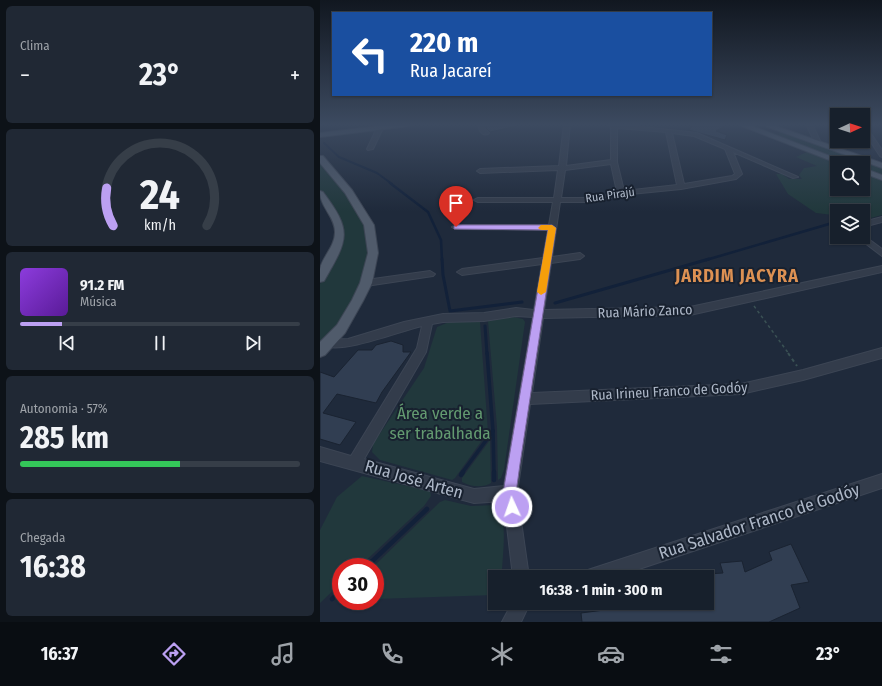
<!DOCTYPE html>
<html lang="pt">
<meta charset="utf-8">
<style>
:root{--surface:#17202c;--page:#202834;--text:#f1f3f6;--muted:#9ea3a9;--line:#363e48;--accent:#bca0f2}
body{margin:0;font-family:"Fira Sans Condensed",sans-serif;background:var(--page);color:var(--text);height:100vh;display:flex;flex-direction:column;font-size:15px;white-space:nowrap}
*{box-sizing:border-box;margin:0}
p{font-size:13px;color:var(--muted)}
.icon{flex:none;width:22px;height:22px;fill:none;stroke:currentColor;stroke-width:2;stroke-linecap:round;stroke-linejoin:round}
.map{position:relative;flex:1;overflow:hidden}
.side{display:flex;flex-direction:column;gap:6px;padding:6px;background:#0d1218;width:320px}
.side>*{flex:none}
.top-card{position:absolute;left:12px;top:12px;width:380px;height:84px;border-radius:0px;box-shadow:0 1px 3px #0004,0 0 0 1px var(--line);background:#1a4fa0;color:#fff;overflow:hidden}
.needle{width:26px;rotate:87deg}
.tools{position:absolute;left:510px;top:108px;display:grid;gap:8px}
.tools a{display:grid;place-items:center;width:40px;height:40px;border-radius:0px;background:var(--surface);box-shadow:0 1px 3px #0004,0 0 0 1px var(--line);font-size:20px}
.speed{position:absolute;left:12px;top:558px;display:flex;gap:8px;font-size:20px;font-weight:700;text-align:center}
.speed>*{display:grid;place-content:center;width:52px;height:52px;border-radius:50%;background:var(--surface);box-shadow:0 1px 3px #0004,0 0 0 1px var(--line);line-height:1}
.speed .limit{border:6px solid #d22;background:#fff;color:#111}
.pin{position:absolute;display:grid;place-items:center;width:34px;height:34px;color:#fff;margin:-41px -17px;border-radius:50% 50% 50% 0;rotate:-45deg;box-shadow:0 0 4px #0007}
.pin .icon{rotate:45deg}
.me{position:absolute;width:44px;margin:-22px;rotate:357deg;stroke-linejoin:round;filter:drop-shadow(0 0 3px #0008)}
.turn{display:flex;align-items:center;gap:14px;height:84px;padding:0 12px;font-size:18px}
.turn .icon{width:52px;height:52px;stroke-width:2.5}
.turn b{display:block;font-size:28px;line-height:34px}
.big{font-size:30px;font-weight:700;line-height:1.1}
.side .card{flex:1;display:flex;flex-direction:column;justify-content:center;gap:6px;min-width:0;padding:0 14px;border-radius:6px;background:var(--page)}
.side .dial{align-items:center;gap:0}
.dial svg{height:104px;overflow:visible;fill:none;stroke:var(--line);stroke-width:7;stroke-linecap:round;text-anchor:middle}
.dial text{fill:var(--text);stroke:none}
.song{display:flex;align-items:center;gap:12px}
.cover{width:48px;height:48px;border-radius:6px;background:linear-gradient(135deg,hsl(270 70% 55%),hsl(270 70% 35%))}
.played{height:4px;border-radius:2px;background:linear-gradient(90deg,var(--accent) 15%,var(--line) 15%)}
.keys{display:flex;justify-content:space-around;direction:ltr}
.heat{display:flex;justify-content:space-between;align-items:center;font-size:22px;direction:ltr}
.charge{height:6px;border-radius:3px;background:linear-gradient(90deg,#34c759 57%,var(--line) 0)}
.trip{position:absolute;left:168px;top:570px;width:226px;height:40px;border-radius:0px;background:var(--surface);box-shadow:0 1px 3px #0004,0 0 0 1px var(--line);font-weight:700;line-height:40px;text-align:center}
.dock{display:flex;height:64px;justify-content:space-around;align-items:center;background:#090d12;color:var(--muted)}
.dock .icon{width:28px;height:28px}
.dock .current{color:var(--accent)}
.dock b{font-size:18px;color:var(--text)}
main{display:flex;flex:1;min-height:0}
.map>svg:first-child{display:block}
</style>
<main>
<section class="side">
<div class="card"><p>Clima</p>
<div class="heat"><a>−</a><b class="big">23°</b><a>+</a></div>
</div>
<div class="card dial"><svg viewBox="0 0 100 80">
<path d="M14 69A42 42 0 1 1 86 69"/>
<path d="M14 69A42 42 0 0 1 9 40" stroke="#bca0f2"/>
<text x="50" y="56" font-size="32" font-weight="700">24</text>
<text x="50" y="72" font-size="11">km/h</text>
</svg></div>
<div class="card">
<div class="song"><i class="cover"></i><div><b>91.2 FM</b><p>Música</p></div></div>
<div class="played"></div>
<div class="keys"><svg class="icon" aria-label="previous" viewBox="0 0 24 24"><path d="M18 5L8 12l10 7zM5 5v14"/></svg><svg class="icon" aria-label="pause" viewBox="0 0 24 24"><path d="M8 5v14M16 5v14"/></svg><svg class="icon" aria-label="next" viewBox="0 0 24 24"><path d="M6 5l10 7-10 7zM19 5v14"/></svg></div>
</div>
<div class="card"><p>Autonomia · 57%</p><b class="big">285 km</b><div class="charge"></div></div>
<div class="card"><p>Chegada</p><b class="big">16:38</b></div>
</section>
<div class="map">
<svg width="562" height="622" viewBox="0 0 562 622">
<rect width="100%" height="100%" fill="#1f2a3b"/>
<g fill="#21383c">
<polygon points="461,131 562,168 562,176 543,169 543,163 528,163 456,136"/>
<polygon points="489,151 517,163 517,189 543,189 543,172 562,179 562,215 543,220 543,211 517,211 517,221 513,215 496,213 468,194 456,174 462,174 469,179 482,179 479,175 484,168 497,166 476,157"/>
<path d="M0,163C17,183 34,202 45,225C47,229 47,235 48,240C53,282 25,316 0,348V284L12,264L21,239L22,223L9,201L0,190Z"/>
<polygon points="194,317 203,319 205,322 184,470 181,478 178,480 177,427 168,321"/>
<polygon points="129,322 160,322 168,432 135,478 132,480 60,460 52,452 53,444 104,368 117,327"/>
<path d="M170,440L171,483C163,488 151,487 142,482V478Z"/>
<polygon points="42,476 110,491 111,496 104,506 39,567 21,567 21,583 0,603 0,530 17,497"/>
<path d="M125,500L151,506L176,505C189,517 182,557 182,574L181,577H175V595L55,599V567H53L120,502Z"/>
</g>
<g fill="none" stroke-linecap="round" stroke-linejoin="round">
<polyline stroke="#122139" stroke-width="2" points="4,143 19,157 57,173 72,184"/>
<g stroke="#122139" stroke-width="2.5">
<polyline points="70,183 108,212 121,240 122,260"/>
<polyline points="386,260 509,224"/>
</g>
<g stroke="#122139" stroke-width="3">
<polyline points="122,259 123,275 130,311 202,302"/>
<polyline points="235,303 389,259"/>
<polyline points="165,326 167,354"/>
</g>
<g stroke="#122139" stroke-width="3.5">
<polyline points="167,353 173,431 174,473"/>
<polyline points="142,473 173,431"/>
</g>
<g stroke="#122139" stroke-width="4.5">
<polyline points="174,472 174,480"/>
<polyline points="141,475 143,472"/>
<polyline points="46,567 107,509"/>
<polyline points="12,599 21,591"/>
</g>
</g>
<g fill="#313e52" stroke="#1a2331">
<polygon points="165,124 197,124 197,126 170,132 166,128"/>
<polygon points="373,124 408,124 396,131 407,135 405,140 369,130"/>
<polygon points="71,341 83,345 83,352 91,352 62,392 56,403 17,394 3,413 36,422 20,445 0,439 0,372 14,377 38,350 52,350 56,345"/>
<polygon points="471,544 489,582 471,585 480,608 449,622 262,622 261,613 292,609 291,605 305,603 387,603 387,600 389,600 387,574 403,573 400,563 422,561 425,572 452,560 449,552"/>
</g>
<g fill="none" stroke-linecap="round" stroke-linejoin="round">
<g stroke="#3c4554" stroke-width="2">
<g id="minor">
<path d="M158,124H164L165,129L169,133L168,134C161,136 159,130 158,124Z"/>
<path d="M244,124H250L246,166L291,160V126L289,124H295L377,133L478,177L473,178L413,152L422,174L416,179L361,189L301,195L276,202H240L232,257L260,253L264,256L260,259L231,263L224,310L370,307L562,266V272L370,315L223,318L212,393L421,384L483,370L562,348V358L483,380L421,394L210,404L197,493L209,577H193L184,501L154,503L0,461V447L31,456L97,348L102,326C77,332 26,353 4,346L3,343L4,340L28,339L84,322L123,314L164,313L196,308L214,310L222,264L142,275L137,272L142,269L223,258L228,230L136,229L132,227L136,225H229L233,202H158L154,200L158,198H234L238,170L160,173L157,171L160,169L239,166ZM297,128L346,132L357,185L304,191L297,162ZM352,133L374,136L405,149L415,174L412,176L364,184ZM291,164L297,192L276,198H241L245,170ZM196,316L213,317L184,486L154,489L44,459L106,352L112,324L123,322L164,321Z"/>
<polygon points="486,124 492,124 501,143 500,144 495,143"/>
<polygon points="543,124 545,125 562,150 562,157 560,156 543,130"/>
<polygon points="60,126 63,128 53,149 48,150 47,149 57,128"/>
<polygon points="562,217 562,222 543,227 543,222"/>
<polygon points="543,235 562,249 562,256 537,237 543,237"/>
<polygon points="110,271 115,274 113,276 46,286 41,283 46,280"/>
<polygon points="562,474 562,488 295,577 263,577 265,571 271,569"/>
<polygon points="192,603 210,603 201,622 182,622"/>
</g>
</g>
<g stroke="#3c4554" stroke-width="2">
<g id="major">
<polygon points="74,124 92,124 89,126 0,137 0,133"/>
<polygon points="418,124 427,124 528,163 517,163 419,125"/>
<polygon points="441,124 450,124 562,163 562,168 442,125"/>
<polygon points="0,156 3,156 32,190 54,225 58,253 52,283 43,301 25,333 5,355 0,357 0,342 17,325 32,300 40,283 48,253 44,225 25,193 0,163"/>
<polygon points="543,168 562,175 562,180 543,173"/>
<path d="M0,191L3,192C33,232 28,239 4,281L0,282C0,278 0,273 0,269C2,257 15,247 15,232C15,216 0,208 0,191Z"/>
</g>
</g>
<polyline stroke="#3a5154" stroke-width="1.5" stroke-dasharray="3 3" stroke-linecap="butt" points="434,306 469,354"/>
<polyline stroke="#3a5154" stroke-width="2" stroke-dasharray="3.5 3.5" stroke-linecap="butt" points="468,353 477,366"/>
<use href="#minor" fill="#333c4b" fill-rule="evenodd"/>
<use href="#major" fill="#505b6b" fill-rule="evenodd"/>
</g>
<linearGradient id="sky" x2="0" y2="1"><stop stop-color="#111720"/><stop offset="0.59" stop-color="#3c4a60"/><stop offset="1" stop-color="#3c4a60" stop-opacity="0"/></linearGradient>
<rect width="562" height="211" fill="url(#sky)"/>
<polygon fill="#bca0f2" stroke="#7a689d" points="136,225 232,225 236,228 200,464 196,493 198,507 196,512 192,514 187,512 183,493 228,230 134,229 134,226"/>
<polygon fill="#f59e0b" points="232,225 236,228 226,292 221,295 217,292 228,230 221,230 218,228 221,225"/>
<g text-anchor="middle" stroke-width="4" stroke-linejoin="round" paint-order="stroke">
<g font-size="12" fill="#adb7c7" stroke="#18212f">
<text transform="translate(290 195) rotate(-8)" y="4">Rua Pirajú</text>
</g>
<g font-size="14" fill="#adb7c7" stroke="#18212f">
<text transform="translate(325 311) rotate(-2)" y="5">Rua Mário Zanco</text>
<text transform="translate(349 391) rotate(-3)" y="5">Rua Irineu Franco de Godóy</text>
</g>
<g font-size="17" fill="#639a70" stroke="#18212f">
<text x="120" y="419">Área verde a<tspan x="120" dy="20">ser trabalhada</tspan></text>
</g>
<g font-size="17" fill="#adb7c7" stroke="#18212f">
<text transform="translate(94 479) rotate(16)" y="6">Rua José Arten</text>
<text transform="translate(439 521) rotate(-18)" y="6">Rua Salvador Franco de Godóy</text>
</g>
<g font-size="18" font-weight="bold" letter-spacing="1" fill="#dd9153" stroke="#18212f">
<text x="417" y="282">JARDIM JACYRA</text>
</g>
</g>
</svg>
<div class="tools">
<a><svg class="needle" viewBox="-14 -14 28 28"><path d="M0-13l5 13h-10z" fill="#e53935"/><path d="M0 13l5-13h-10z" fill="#9ea3a9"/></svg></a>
<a><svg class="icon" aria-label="search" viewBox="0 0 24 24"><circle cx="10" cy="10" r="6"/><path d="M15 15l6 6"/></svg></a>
<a><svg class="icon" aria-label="layers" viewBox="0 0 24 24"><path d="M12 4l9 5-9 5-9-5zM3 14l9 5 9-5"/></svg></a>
</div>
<div class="speed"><div class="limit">30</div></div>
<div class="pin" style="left:136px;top:227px;background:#d93025"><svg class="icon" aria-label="arrive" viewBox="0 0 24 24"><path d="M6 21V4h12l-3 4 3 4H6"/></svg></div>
<svg class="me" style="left:192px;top:507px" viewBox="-20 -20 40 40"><circle r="17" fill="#bca0f2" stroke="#fff" stroke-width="3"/><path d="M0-11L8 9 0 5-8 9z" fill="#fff"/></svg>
<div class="trip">16:38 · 1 min · 300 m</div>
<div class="top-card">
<div class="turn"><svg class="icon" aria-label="left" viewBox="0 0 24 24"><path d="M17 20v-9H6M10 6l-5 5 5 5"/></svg><div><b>220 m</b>Rua Jacareí</div></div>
</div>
</div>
</main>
<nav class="dock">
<b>16:37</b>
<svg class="icon current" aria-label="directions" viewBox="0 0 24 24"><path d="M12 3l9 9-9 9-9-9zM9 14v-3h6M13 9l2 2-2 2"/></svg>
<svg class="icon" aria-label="music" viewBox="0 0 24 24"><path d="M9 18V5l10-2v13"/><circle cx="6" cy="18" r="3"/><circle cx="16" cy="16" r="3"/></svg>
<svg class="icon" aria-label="phone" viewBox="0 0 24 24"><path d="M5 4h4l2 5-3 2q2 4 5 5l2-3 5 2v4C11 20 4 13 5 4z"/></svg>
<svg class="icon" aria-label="climate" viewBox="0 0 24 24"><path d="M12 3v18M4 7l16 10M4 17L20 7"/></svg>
<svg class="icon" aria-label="car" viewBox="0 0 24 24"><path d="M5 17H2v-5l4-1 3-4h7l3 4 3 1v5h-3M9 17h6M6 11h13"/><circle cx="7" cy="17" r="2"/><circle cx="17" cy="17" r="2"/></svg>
<svg class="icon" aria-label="filters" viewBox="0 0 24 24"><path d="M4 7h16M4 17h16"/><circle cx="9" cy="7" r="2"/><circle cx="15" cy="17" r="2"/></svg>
<b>23°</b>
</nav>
